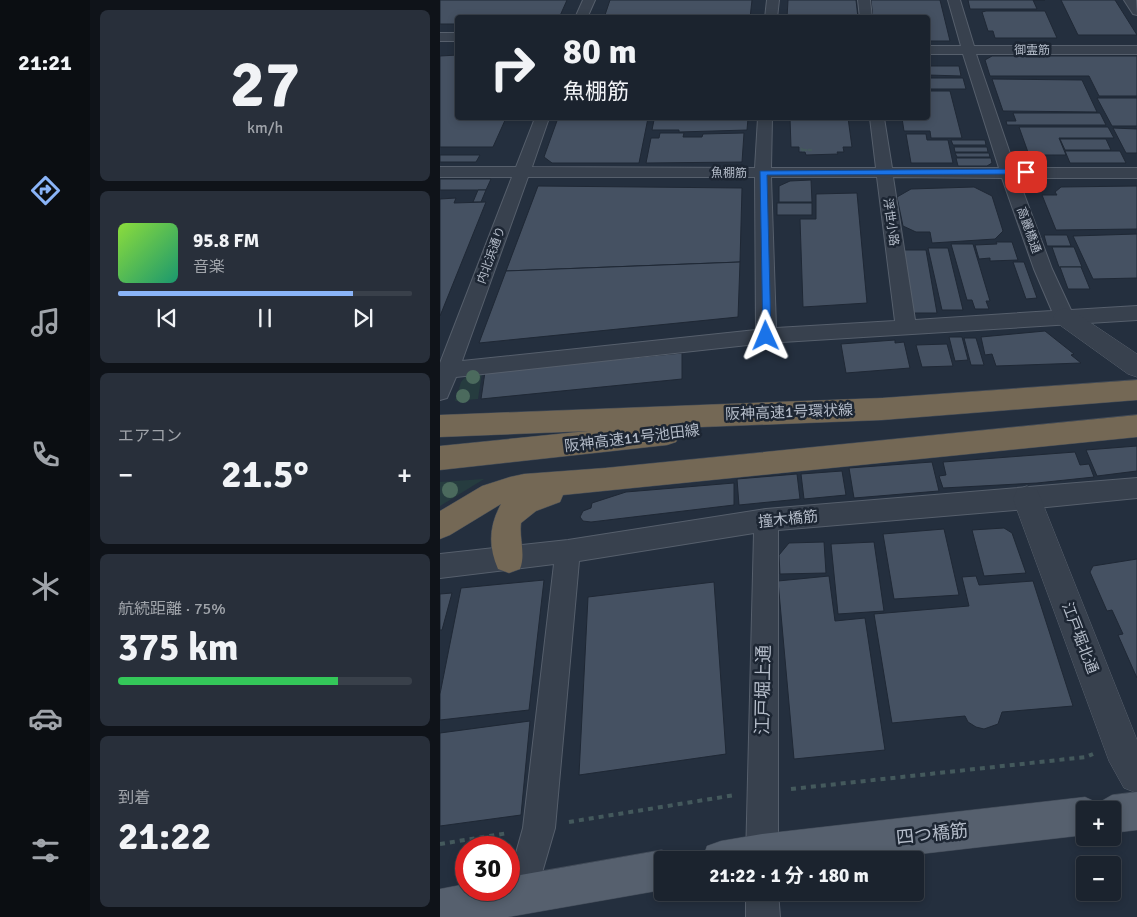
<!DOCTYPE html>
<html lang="ja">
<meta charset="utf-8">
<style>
:root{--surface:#1b232e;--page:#282f3a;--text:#f1f3f6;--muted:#a0a4aa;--line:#39404a;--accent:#8ab4f8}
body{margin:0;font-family:Signika,"Noto Sans JP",sans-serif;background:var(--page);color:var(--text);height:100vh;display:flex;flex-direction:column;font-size:19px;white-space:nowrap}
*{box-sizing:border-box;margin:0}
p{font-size:16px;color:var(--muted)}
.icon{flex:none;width:28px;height:28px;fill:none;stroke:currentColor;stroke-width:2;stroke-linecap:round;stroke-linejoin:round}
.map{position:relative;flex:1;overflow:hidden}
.details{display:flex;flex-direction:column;gap:10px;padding:10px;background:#0f1319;width:350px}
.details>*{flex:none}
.hud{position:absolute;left:15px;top:15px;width:475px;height:105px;border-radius:5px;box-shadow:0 2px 8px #0003,0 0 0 1px var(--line);background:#1b232e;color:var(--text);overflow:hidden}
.controls{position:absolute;left:636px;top:801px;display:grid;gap:10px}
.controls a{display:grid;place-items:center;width:45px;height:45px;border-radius:5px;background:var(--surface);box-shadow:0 2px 8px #0003,0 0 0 1px var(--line);font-size:25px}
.speed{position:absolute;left:15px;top:836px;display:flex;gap:10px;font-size:25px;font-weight:700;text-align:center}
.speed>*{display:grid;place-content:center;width:65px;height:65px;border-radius:50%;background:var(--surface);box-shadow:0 2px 8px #0003,0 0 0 1px var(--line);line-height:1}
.speed .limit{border:8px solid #d22;background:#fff;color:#111}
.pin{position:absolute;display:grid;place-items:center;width:42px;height:42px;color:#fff;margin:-21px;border-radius:10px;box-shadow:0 2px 8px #0006}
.me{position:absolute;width:55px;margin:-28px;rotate:359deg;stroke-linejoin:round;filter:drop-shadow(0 0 4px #0008)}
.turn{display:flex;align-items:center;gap:18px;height:105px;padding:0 25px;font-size:22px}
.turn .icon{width:65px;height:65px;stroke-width:2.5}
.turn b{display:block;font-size:35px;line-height:42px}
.big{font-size:38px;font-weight:700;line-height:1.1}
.details .widget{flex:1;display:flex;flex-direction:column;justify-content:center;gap:8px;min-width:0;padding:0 18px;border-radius:8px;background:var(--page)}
.details .dial{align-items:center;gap:0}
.dial b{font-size:65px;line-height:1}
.song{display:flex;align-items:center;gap:15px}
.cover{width:60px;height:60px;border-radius:8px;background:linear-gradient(135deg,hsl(90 70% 55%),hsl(160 70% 35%))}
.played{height:5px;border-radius:2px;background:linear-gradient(90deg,var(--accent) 80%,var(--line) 80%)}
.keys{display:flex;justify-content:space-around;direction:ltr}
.heat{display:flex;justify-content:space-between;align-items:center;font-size:28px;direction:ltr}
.charge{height:8px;border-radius:4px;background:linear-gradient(90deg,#34c759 75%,var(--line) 0)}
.trip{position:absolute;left:214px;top:851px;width:270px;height:50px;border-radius:5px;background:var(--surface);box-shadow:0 2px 8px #0003,0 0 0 1px var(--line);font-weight:700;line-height:50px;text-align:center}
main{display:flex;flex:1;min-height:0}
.menu{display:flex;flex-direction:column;width:90px;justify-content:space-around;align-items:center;background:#0b0e12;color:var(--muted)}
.menu .icon{width:35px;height:35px}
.menu .selected{color:var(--accent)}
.menu b{font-size:22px;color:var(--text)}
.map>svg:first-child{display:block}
</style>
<main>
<nav class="menu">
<b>21:21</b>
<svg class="icon selected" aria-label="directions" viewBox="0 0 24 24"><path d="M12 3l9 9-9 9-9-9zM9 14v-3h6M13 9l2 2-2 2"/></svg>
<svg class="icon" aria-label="music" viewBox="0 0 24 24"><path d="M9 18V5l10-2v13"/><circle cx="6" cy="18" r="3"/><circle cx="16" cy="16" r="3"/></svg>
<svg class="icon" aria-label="phone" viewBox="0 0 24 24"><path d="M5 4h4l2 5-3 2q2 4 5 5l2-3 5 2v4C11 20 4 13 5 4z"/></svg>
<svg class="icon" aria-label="climate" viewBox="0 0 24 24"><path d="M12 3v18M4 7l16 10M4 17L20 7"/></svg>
<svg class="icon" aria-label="car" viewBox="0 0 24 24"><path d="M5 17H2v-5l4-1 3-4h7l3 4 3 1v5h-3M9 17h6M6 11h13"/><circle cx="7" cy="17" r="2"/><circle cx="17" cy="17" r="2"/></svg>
<svg class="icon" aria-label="filters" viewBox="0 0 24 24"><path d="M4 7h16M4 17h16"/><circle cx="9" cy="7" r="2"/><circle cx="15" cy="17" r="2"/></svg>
</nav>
<section class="details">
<div class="widget dial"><b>27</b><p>km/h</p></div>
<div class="widget">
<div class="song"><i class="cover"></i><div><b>95.8 FM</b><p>音楽</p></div></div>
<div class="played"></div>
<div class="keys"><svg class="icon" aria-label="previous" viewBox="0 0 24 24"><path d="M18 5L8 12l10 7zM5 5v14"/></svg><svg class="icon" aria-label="pause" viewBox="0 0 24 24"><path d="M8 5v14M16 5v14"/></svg><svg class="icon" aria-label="next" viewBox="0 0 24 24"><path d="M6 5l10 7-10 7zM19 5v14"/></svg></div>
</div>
<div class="widget"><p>エアコン</p>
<div class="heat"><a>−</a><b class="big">21.5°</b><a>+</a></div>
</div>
<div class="widget"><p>航続距離 · 75%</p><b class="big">375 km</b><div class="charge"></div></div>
<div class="widget"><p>到着</p><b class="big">21:22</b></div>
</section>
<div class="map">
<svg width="697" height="917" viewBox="0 0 697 917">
<rect width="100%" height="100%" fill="#242f3e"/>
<g fill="#263c3f">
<polygon points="42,373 38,399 15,401 21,382 28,374"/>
<polygon points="44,479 0,506 0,482"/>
</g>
<g fill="#455162" stroke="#1f2835">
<polygon points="0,0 127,0 119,18 18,18 18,24 0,24"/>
<polygon points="170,0 312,0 310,18 164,18"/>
<polygon points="348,0 416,0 418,18 347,18"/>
<polygon points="431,0 500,0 510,41 488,41 488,18 433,18"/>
<polygon points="528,0 605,0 593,0 597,9 530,9"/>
<polygon points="621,0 675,0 697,35 638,35"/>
<polygon points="546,11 605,11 617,38 555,38 553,31 548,31 542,12"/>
<polygon points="18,55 18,118 66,118 53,147 0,147 0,56"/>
<polygon points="552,56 697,56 697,96 659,96 649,76 550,76 545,60"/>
<polygon points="488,66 519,66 521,76 488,75"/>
<polygon points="488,78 523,78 526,89 488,89"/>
<polygon points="552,79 642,80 657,112 563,111"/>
<polygon points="488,91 510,91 522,138 491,138 490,131 464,131 462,118 488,118"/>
<polygon points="657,98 697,98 697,126 672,126"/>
<polygon points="573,113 660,113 666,125 567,125 566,121 576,121"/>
<polygon points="118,118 208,118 199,163 112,163 104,157"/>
<polygon points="229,118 308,118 307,130 239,132 239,130 212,130 214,120 228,120"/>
<polygon points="350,118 408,118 412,147 403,147 404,152 397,152 398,154 366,155 365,152 359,152 359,147 351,147"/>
<polygon points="579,127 668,127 674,138 619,138 626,155 589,155"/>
<polygon points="673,128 697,129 697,153 686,153"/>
<polygon points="220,133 244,133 243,137 262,137 263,134 304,133 302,162 206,163 211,138 219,138"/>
<polygon points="466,134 486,134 487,140 508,140 513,163 471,163"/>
<polygon points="620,139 666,139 671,150 625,150"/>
<polygon points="511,140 545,140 546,145 513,145"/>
<polygon points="514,147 547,147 548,152 515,152"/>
<polygon points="625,151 680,151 686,163 630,163"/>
<polygon points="515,153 549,153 550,157 517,157"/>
<polygon points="0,155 40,155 36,162 0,162"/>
<polygon points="516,158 551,158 552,163 547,166 518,166"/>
<polygon points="0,179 51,179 46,190 0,190"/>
<polygon points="371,180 372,202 339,202 339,186 350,181"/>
<polygon points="98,186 302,188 300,262 66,271"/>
<polygon points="697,186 697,229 616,230 602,195 617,195 615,192 621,187"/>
<polygon points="534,187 552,196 563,231 555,239 492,243 490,232 476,232 463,226 457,197 471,189"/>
<polygon points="38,190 46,190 41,202 33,202"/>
<polygon points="417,193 427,303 363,307 360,219 376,219 376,194"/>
<polygon points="16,198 14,203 46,202 0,316 0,199"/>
<rect x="337" y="203" width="35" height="12"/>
<polygon points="697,234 697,278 653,279 633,236"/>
<polygon points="604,235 627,235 631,246 607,246"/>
<polygon points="556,242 572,242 578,260 550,261 550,258 539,259 535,245 557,244"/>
<polygon points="511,244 533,244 550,301 546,301 549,309 535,309 532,300 527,300"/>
<polygon points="612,247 634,247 642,267 619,267"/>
<polygon points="488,248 508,248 523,310 502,310"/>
<polygon points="461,250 486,250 497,313 469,313"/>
<polygon points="300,262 298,317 39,343 66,271"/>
<polygon points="573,262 584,262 597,298 586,299"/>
<polygon points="620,267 641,267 650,289 628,289"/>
<polygon points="605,331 634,354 631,355 641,363 556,366 552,354 545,355 541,337"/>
<polygon points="509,337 522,337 528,360 515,361"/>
<polygon points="524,338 536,338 544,365 531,365"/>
<polygon points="455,340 455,343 464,342 470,368 406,373 401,344"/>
<polygon points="507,344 513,366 482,367 476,345"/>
<polygon points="242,353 242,379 41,399 45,372"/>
<polygon points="697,446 697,471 657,476 646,450"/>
<polygon points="635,452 640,465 649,464 654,477 597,483 503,488 499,476 506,475 503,462"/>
<polygon points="492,462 499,491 414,498 409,468"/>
<polygon points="402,471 406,495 364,499 361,474"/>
<polygon points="357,474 360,499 299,505 297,479"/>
<polygon points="294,483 294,505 151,522 143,521 140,517 143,511 151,508 152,503 186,492"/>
<polygon points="564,528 572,533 586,573 544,576 532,530"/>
<polygon points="504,529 519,595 454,599 443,534"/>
<polygon points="384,542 386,573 340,574 339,555 349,543"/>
<polygon points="434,542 444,611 398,614 391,544"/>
<polygon points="697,559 697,678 678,635 683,634 672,610 667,611 650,572 653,566"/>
<polygon points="389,576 395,621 425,618 445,750 354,759 338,581"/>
<polygon points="536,576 539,585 593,581 633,706 562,712 558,724 544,729 536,727 528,722 525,716 452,723 434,614 529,606 522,577"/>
<polygon points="104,580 89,710 0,720 0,694 21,588"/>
<polygon points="274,582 286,754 139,775 148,597"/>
<polygon points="12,593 2,630 0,630 0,594"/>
<polygon points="90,721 81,815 0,826 0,733"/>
</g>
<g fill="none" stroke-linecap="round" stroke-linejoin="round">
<g stroke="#565f6c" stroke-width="2">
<g id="minor">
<polygon points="143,0 155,0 147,18 135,18"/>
<polygon points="327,0 339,0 337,18 325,18"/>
<polygon points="418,0 430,0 432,18 420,18"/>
<path d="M508,0H520L534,46H697V54H536L575,168H697V178H578L612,269L631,310L697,306V320L326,343L16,377L7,398L0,400V363L72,177H0V167H76L95,118H109L92,167L315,168L318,118H332L331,168H436L430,118H444L452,168H559L523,54H488V46H521ZM88,177H315L316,330L22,361ZM331,177H437L455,321L336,328ZM453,177L562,178L594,269L612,311L475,320Z"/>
<polygon points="684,0 696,0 697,15 693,14"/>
<rect x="0" y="33" width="18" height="8"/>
<polygon points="697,478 697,498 587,509 338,530 338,860 306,860 314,533 139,561 115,828 92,907 80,911 68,907 64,895 65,890 69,890 69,878 83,828 114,564 0,578 0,554 128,540 326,509"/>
<polygon points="306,892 338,892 340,917 306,917"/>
</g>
</g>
<g stroke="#565f6c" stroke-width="1">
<g id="tertiary">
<polygon points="625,308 633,311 697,354 697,377 688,374 617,323 613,317 617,311"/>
<polygon points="587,486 597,490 601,499 697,740 697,793 684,788 669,761 573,499 577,490"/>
</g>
</g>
<g stroke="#414a57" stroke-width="1">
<g id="primary">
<polygon points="697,792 697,830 672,833 672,810 645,810 645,835 428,860 262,860 267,846 281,841 322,834 645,797 658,803 672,795"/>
<polygon points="222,850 236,856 237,860 222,860 222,890 68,917 0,917 0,889 26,884 26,890 69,890 69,877"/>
</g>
</g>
<g stroke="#434c59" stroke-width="1">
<g id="motorway">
<polygon points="697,380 697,400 442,420 237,428 240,434 236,442 227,445 0,470 0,446 148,431 0,437 0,415 442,398"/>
<path d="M697,415V437L123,495L120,502L96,511L81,523C79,539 86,554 80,569L69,573L58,569C48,546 49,526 61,504L10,535L0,539V511L42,486L70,477L84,474L165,468Z"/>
</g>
</g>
<polyline stroke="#44595c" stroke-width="2" stroke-dasharray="2.5 2.5" stroke-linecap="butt" points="361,148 362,150 372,150"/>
<polyline stroke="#44595c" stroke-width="2.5" stroke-dasharray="3 3" stroke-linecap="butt" points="362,150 372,150"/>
<g stroke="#44595c" stroke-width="4" stroke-dasharray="5 5" stroke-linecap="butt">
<polyline points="351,789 646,757 653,754"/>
<polyline points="129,822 295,795"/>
<polyline points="0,844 68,833"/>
</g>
<use href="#minor" fill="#38414e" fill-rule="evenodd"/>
<use href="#tertiary" fill="#38414e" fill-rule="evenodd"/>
<use href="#primary" fill="#56606e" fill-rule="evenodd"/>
<use href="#motorway" fill="#746855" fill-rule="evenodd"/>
</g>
<g fill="#4b6a5d">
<circle cx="33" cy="377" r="7"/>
<circle cx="23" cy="396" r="7"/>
<circle cx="10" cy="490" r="8"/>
</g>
<polygon fill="#1a73e8" stroke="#114b97" points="586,169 589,170 589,174 327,175 331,336 330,339 323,339 320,171"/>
<g text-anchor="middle" stroke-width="5" stroke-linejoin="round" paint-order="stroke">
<g font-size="12" fill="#b4bcc9" stroke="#1d2633">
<text x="592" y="54">御霊筋</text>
<text x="289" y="177">魚棚筋</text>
<text transform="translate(451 222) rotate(82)" y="4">浮世小路</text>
<text transform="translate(589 230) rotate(70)" y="4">高麗橋通</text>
<text transform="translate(51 255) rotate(-70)" y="4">内北浜通り</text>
</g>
<g font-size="15" fill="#b4bcc9" stroke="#1d2633">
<text transform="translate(349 412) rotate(-2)" y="5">阪神高速1号環状線</text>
<text transform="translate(192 438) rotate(-7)" y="5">阪神高速11号池田線</text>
<text transform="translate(348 519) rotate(-6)" y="5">撞木橋筋</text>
<text transform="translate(640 638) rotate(69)" y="5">江戸堀北通</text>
</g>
<g font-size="18" fill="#b4bcc9" stroke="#1d2633">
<text transform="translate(323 690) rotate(-89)" y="6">江戸堀上通</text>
<text transform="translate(492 834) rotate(-6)" y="6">四つ橋筋</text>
</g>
</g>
</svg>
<div class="controls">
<a>+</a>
<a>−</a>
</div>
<div class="speed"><div class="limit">30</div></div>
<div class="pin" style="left:586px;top:172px;background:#d93025"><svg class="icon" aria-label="arrive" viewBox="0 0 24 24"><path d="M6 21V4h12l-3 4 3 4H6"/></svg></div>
<svg class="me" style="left:326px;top:336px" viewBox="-20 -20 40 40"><path d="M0-17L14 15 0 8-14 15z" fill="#1a73e8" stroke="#fff" stroke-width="4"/></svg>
<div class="trip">21:22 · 1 分 · 180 m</div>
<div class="hud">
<div class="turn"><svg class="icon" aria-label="right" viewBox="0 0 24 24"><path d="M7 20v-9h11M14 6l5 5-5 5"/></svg><div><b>80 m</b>魚棚筋</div></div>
</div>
</div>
</main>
